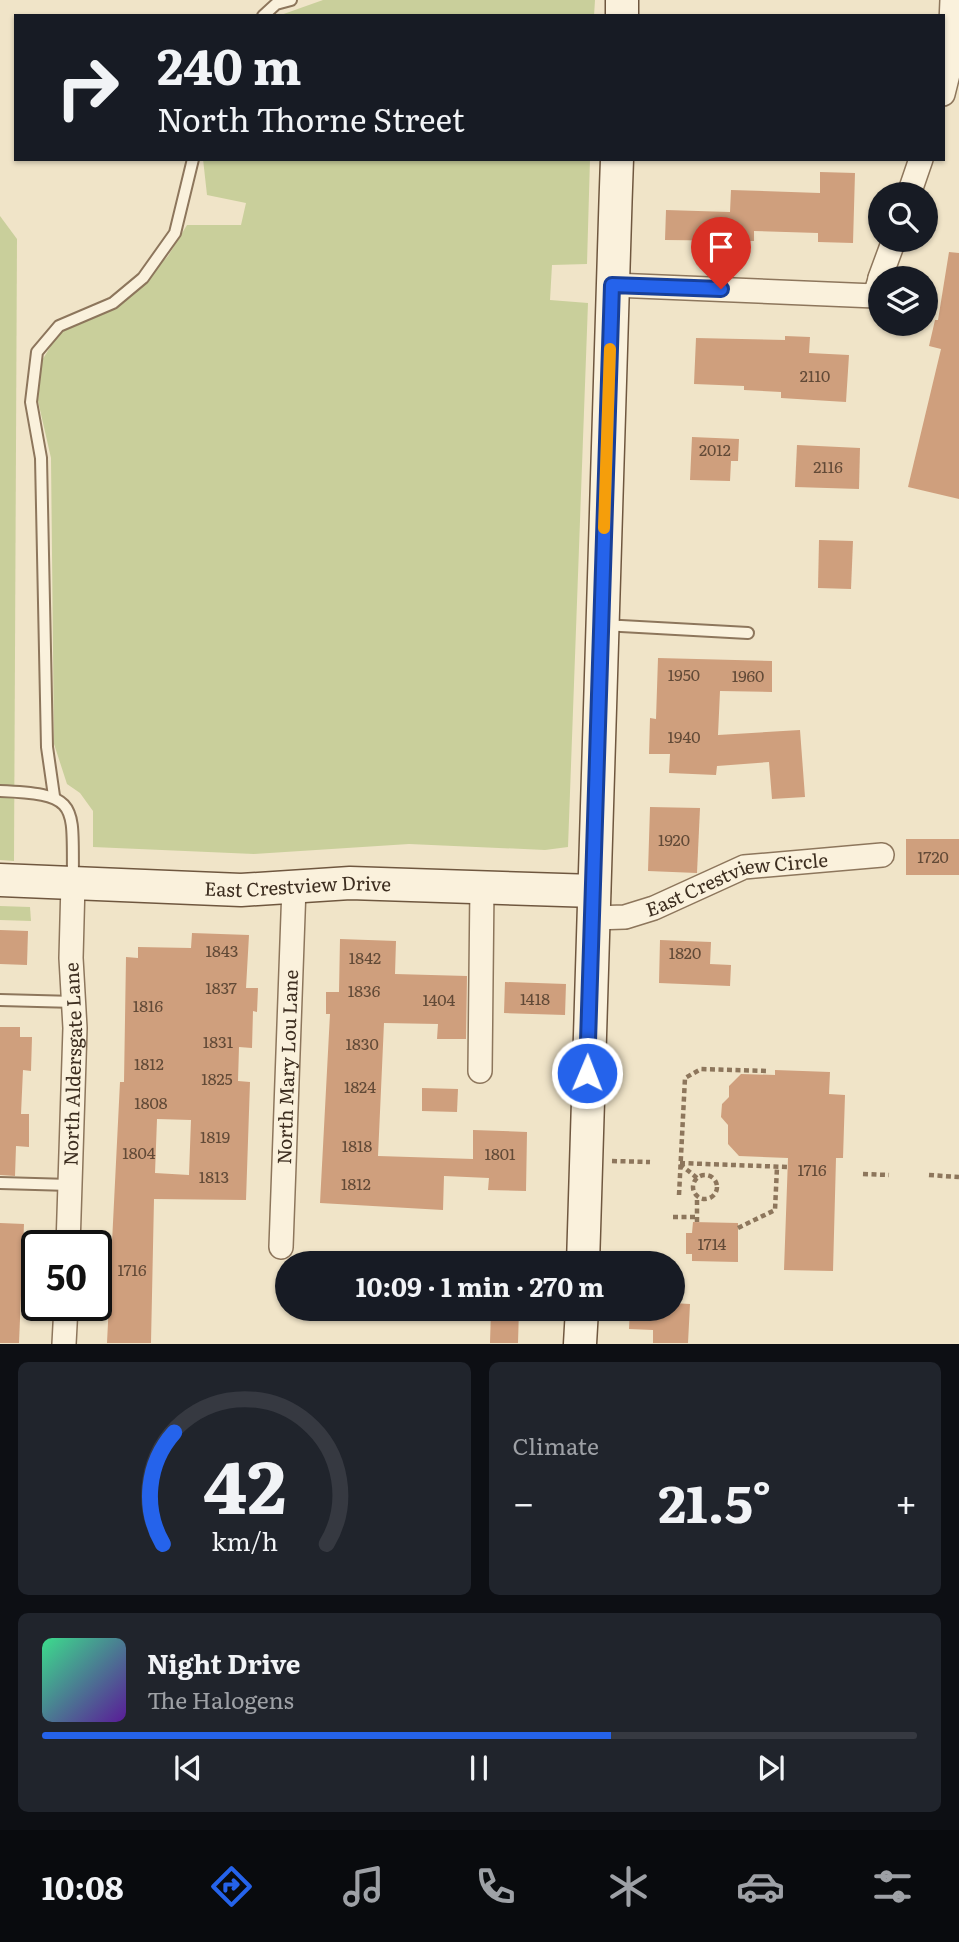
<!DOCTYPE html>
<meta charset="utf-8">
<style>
:root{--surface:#171b24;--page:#20242c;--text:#f1f3f6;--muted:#9ea1a6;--line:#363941;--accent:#2563eb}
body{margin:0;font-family:Literata,serif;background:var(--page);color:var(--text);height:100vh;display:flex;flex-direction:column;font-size:26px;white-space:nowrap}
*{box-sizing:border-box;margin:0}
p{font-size:23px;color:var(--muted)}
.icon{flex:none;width:38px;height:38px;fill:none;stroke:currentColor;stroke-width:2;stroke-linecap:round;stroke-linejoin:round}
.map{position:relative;height:1344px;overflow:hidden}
.drawer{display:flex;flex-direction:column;gap:18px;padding:18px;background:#0d0f14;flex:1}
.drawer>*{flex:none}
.guide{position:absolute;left:14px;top:14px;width:931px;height:147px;border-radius:0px;box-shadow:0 2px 5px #0004;background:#171b24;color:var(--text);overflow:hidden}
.buttons{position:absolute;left:868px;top:182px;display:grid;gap:14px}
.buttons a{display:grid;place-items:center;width:70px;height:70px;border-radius:50%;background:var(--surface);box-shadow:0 2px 5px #0004;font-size:35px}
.speed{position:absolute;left:21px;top:1230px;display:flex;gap:14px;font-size:35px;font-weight:700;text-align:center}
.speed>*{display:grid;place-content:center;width:91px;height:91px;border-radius:50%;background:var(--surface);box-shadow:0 2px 5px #0004;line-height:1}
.speed .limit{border:4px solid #111;border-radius:10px;background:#fff;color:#111}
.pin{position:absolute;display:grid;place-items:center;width:60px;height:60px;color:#fff;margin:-72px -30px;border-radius:50% 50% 50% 0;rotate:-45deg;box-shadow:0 0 7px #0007}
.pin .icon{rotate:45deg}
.me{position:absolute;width:77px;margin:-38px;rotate:1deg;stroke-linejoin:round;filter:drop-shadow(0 0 5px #0008)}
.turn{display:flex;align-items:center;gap:24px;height:147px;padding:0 28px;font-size:32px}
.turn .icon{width:91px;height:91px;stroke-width:2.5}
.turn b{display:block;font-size:49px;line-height:60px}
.big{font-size:52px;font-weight:700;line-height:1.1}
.drawer .card{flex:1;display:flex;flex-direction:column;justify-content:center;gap:10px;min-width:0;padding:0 24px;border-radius:10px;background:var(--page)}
.drawer .dial{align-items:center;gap:0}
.dial svg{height:182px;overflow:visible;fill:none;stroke:var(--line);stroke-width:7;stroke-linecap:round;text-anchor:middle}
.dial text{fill:var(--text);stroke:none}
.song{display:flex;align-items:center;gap:21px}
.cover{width:84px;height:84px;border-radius:10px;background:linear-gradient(135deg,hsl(150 70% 55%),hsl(270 70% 35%))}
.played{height:7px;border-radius:4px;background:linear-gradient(90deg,var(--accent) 65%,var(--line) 65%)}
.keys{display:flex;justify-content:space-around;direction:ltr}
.heat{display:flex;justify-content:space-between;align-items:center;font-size:38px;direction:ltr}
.drawer .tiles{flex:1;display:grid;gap:18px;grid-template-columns:1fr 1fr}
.card:last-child{grid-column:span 2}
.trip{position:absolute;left:275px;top:1251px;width:410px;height:70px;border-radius:35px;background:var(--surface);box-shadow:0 2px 5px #0004;font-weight:700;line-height:70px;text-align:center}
.dock{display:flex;height:112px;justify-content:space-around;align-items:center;background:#090b0e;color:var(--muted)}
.dock .icon{width:49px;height:49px}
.dock .selected{color:var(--accent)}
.dock b{font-size:32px;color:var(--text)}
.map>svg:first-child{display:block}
</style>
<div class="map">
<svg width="959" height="1344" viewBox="0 0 959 1344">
<rect width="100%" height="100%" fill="#f0e4c8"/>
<g fill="#c9cf9b">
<polygon points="323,0 595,0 594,16 278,16"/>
<polygon points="203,159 590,159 587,264 552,265 550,300 588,303 568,847 545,850 409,844 254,854 93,847 93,811 80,793 67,784 54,744 51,458 38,401 41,362 60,331 119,306 168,256 187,225 241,225 246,203 207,195"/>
<polygon points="0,216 17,239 14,861 0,860"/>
<polygon points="0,906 30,907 31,921 0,920"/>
</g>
<g fill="#cf9f7d" fill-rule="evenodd">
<polygon points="820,172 855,173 853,243 818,242 818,233 754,231 754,241 665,240 666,210 730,212 731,190 820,193"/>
<polygon points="949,252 959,253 959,499 908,487 941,349 929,346 935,320 938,320"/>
<polygon points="785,336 810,337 809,353 849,355 846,402 781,398 781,392 744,390 744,386 694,384 696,338 785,340"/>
<polygon points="692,437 739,439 738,461 731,461 730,481 690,480"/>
<polygon points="797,445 860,448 859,489 795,487"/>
<polygon points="819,540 853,541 851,589 818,588"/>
<polygon points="658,658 772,661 772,692 720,691 718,735 800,730 805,797 772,799 769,762 717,766 716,775 669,773 670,754 649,754 650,718 656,719"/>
<polygon points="650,807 700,808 697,873 648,871"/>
<rect x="906" y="839" width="53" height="36"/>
<polygon points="0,930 28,931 27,965 0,964"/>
<path d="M192,933L249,935L246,988H258L257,1012L253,1011L252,1048L239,1047L238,1081L250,1082L246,1200L154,1199L151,1343H107L120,1082H124L126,957L138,958V947L191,948ZM157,1119L191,1120L189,1175L155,1173Z"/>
<polygon points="340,939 396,941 395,974 467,976 466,1039 437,1039 438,1024 384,1023 378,1156 473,1159 473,1130 527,1132 526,1191 488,1190 489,1178 444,1176 443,1210 320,1203 330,1014 326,1014 326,992 339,992"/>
<polygon points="660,940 711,942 710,964 731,965 730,986 659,983"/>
<polygon points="505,982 566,984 565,1015 504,1013"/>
<polygon points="0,1027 20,1027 20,1037 32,1037 31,1071 23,1070 21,1114 29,1114 29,1147 16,1146 15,1176 0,1175"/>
<polygon points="775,1070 830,1072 829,1094 845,1095 843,1158 836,1158 833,1271 784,1270 788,1158 739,1156 728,1144 728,1125 721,1117 722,1104 729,1097 729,1086 741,1074 775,1075"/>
<polygon points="422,1088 458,1089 457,1112 422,1111"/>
<polygon points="693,1222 738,1223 738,1262 692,1261 692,1254 686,1254 686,1233 692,1233"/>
<polygon points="0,1223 24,1224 19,1343 0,1343"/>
<polygon points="672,1303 690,1304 688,1343 653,1343 653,1330 629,1329 630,1309 672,1309"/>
<polygon points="491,1309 519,1309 518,1343 490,1343"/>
</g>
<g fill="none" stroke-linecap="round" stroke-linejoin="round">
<g stroke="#8d765c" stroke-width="14">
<g id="lane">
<polyline points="263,16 276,4 291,0"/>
<polyline points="603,625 748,633"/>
<path d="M0,791C81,794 72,805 73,879"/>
<polyline points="54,796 47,747 41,458 31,402 37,352 59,326 113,303 143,278 175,233 193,159"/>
<polyline points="0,1000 75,1002"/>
<polyline points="0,1183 70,1185"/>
</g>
</g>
<g stroke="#8d765c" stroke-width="26">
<g id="street">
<polyline points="943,94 949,70 952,0"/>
<polyline points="909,194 921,159"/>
<polyline points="880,278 894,240"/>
<polyline points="613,285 875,296 880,279"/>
<path id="s1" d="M593,918L625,917L654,908L744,867L882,855"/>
<polyline points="480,1071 482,886"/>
<path id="s2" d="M68,1246L75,1028L71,958L73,883"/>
<path id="s3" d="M281,1247L294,887"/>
<polyline points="64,1344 66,1306"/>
</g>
</g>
<g stroke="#6f573f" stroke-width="35">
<g id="secondary">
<polyline points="622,16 622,0"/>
<path id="s4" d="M0,880L241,890L350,883L594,891"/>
<path d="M583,1264C592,895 604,527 617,159"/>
<polyline points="580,1344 582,1309"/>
</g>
</g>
<g stroke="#8d765c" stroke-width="4.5" stroke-dasharray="5 3.5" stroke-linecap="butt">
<polyline points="612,1161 650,1162"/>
<polyline points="680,1163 787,1167"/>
<polyline points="680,1164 697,1178"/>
<polyline points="863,1174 889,1175"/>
<polyline points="929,1175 959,1177"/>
<circle cx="705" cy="1187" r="12"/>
<polyline points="679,1195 685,1078 701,1069 769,1071"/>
<polyline points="673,1217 697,1217"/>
<polyline points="697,1222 697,1196"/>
<polyline points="738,1228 775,1210 777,1167"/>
</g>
<use href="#lane" stroke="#faf1dc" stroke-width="10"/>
<use href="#street" stroke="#faf1dc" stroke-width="23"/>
<use href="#secondary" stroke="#faf1dc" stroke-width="32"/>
</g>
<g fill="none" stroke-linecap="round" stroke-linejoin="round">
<g stroke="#184099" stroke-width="18">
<polyline id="route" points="587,1073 612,285 721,289"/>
</g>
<use href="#route" stroke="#2563eb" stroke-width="12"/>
<polyline stroke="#f59e0b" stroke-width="12" points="604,528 610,349"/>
</g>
<g text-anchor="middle" stroke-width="7" stroke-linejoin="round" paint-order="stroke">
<g font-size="16" fill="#624a37">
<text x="815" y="382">2110</text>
<text x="715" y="456">2012</text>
<text x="828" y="473">2116</text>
<text x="684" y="681">1950</text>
<text x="748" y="682">1960</text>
<text x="684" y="743">1940</text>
<text x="674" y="846">1920</text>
<text x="933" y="863">1720</text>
<text x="222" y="957">1843</text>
<text x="685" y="959">1820</text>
<text x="365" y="964">1842</text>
<text x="221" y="994">1837</text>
<text x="364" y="997">1836</text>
<text x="535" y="1005">1418</text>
<text x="439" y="1006">1404</text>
<text x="148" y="1012">1816</text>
<text x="218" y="1048">1831</text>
<text x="362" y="1050">1830</text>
<text x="149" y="1070">1812</text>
<text x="217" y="1085">1825</text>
<text x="360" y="1093">1824</text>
<text x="151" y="1109">1808</text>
<text x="215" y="1143">1819</text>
<text x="357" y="1152">1818</text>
<text x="139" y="1159">1804</text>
<text x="500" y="1160">1801</text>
<text x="812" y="1176">1716</text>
<text x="214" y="1183">1813</text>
<text x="356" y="1190">1812</text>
<text x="712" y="1250">1714</text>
<text x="132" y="1276">1716</text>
</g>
<g font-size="19" fill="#3d2e20" stroke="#f7eed8">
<text dy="7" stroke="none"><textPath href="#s1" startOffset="150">East Crestview Circle</textPath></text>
<text dy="7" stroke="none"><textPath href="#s4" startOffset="298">East Crestview Drive</textPath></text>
<text dy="7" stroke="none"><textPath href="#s2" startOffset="182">North Aldersgate Lane</textPath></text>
<text dy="7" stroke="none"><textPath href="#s3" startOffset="180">North Mary Lou Lane</textPath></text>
</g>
</g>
</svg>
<div class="buttons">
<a><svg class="icon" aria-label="search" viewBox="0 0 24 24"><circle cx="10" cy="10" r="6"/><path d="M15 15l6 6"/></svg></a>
<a><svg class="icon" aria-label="layers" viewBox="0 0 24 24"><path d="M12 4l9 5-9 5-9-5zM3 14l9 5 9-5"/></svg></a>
</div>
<div class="speed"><div class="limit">50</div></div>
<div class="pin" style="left:721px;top:289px;background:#d93025"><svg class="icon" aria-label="arrive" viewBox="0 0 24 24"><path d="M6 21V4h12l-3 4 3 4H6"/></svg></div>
<svg class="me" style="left:587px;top:1073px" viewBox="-20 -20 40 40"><circle r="17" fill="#2563eb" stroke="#fff" stroke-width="3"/><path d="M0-11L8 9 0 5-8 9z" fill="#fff"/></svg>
<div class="trip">10:09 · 1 min · 270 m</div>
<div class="guide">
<div class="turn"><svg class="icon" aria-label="right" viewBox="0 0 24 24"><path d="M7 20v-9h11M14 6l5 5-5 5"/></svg><div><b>240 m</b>North Thorne Street</div></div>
</div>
</div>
<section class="drawer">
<div class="tiles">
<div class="card dial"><svg viewBox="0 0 100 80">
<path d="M14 69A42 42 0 1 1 86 69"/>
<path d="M14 69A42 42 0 0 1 19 20" stroke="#2563eb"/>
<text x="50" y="56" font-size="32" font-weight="700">42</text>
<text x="50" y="72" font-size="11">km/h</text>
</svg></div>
<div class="card"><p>Climate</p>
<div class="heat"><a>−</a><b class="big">21.5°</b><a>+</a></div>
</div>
<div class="card">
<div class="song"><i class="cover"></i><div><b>Night Drive</b><p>The Halogens</p></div></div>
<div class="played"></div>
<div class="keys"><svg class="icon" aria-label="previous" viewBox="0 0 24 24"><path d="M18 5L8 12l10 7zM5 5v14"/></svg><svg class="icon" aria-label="pause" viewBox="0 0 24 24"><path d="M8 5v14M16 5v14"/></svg><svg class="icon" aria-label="next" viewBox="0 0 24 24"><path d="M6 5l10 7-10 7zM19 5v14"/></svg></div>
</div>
</div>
</section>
<nav class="dock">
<b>10:08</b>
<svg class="icon selected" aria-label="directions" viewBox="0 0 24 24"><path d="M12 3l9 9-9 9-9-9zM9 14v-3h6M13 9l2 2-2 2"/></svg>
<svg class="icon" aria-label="music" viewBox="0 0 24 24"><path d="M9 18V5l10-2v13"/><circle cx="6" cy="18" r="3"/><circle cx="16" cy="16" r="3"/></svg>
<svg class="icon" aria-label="phone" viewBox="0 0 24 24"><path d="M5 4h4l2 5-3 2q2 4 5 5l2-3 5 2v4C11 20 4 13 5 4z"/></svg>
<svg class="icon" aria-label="climate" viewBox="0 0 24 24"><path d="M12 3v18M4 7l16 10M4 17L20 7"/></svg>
<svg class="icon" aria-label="car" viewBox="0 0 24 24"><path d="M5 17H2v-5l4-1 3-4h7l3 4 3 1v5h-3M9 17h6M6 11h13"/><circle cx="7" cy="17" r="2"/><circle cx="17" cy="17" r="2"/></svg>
<svg class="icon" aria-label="filters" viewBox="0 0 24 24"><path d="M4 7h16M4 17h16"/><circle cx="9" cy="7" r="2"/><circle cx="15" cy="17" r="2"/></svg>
</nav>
